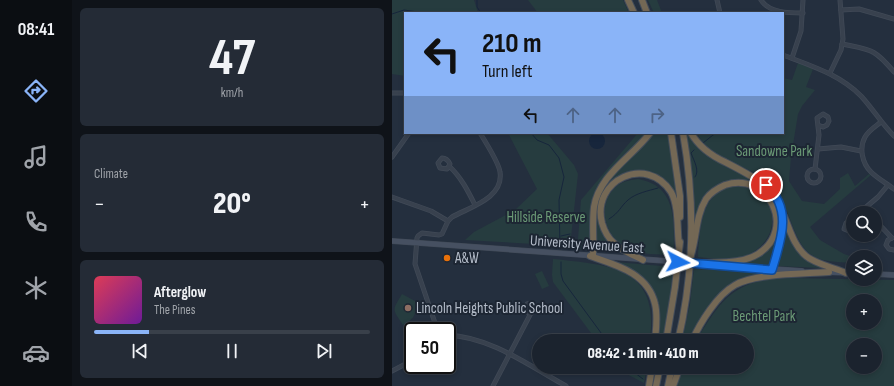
<!DOCTYPE html>
<meta charset="utf-8">
<style>
:root{--surface:#1b232e;--page:#242b36;--text:#f1f3f6;--muted:#a0a4aa;--line:#39404a;--accent:#8ab4f8}
body{margin:0;font-family:"Sofia Sans Condensed",sans-serif;background:var(--page);color:var(--text);height:100vh;display:flex;flex-direction:column;font-size:15px;white-space:nowrap}
*{box-sizing:border-box;margin:0}
p{font-size:13px;color:var(--muted)}
.icon{flex:none;width:22px;height:22px;fill:none;stroke:currentColor;stroke-width:2;stroke-linecap:round;stroke-linejoin:round}
.map{position:relative;flex:1;overflow:hidden}
.side{display:flex;flex-direction:column;gap:8px;padding:8px;background:#0f1319;width:320px}
.side>*{flex:none}
.top-card{position:absolute;left:12px;top:12px;width:380px;height:122px;border-radius:0px;box-shadow:0 2px 6px #0003,0 0 0 1px var(--line);background:#8ab4f8;color:#111;overflow:hidden}
.buttons{position:absolute;left:454px;top:206px;display:grid;gap:8px}
.buttons a{display:grid;place-items:center;width:36px;height:36px;border-radius:50%;background:var(--surface);box-shadow:0 2px 6px #0003,0 0 0 1px var(--line);font-size:20px}
.speed{position:absolute;left:12px;top:322px;display:flex;gap:8px;font-size:20px;font-weight:700;text-align:center}
.speed>*{display:grid;place-content:center;width:52px;height:52px;border-radius:50%;background:var(--surface);box-shadow:0 2px 6px #0003,0 0 0 1px var(--line);line-height:1}
.speed .limit{border:2px solid #111;border-radius:6px;background:#fff;color:#111}
.pin{position:absolute;display:grid;place-items:center;width:34px;height:34px;color:#fff;margin:-17px;border:2px solid #fff;border-radius:50%;box-shadow:0 1px 4px #0007}
.me{position:absolute;width:44px;margin:-22px;rotate:94deg;stroke-linejoin:round;filter:drop-shadow(0 0 3px #0008)}
.turn{display:flex;align-items:center;gap:14px;height:84px;padding:0 12px;font-size:18px}
.turn .icon{width:52px;height:52px;stroke-width:2.5}
.turn b{display:block;font-size:28px;line-height:34px}
.lanes{display:flex;align-items:center;height:38px;padding:0 12px;background:#0003;justify-content:center;gap:20px;direction:ltr}
.lanes .off{opacity:.35}
.big{font-size:30px;font-weight:800;line-height:1.1}
.side .widget{flex:1;display:flex;flex-direction:column;justify-content:center;gap:6px;min-width:0;padding:0 14px;border-radius:6px;background:var(--page)}
.side .dial{align-items:center;gap:0}
.dial b{font-size:52px;line-height:1}
.song{display:flex;align-items:center;gap:12px}
.cover{width:48px;height:48px;border-radius:6px;background:linear-gradient(135deg,hsl(350 70% 55%),hsl(280 70% 35%))}
.played{height:4px;border-radius:2px;background:linear-gradient(90deg,var(--accent) 20%,var(--line) 20%)}
.keys{display:flex;justify-content:space-around;direction:ltr}
.heat{display:flex;justify-content:space-between;align-items:center;font-size:22px;direction:ltr}
.trip{position:absolute;left:140px;top:334px;width:222px;height:40px;border-radius:20px;background:var(--surface);box-shadow:0 2px 6px #0003,0 0 0 1px var(--line);font-weight:800;line-height:40px;text-align:center}
main{display:flex;flex:1;min-height:0}
.menu{display:flex;flex-direction:column;width:72px;justify-content:space-around;align-items:center;background:#0b0e12;color:var(--muted)}
.menu .icon{width:28px;height:28px}
.menu .selected{color:var(--accent)}
.menu b{font-size:18px;color:var(--text)}
.map>svg:first-child{display:block}
</style>
<main>
<nav class="menu">
<b>08:41</b>
<svg class="icon selected" aria-label="directions" viewBox="0 0 24 24"><path d="M12 3l9 9-9 9-9-9zM9 14v-3h6M13 9l2 2-2 2"/></svg>
<svg class="icon" aria-label="music" viewBox="0 0 24 24"><path d="M9 18V5l10-2v13"/><circle cx="6" cy="18" r="3"/><circle cx="16" cy="16" r="3"/></svg>
<svg class="icon" aria-label="phone" viewBox="0 0 24 24"><path d="M5 4h4l2 5-3 2q2 4 5 5l2-3 5 2v4C11 20 4 13 5 4z"/></svg>
<svg class="icon" aria-label="climate" viewBox="0 0 24 24"><path d="M12 3v18M4 7l16 10M4 17L20 7"/></svg>
<svg class="icon" aria-label="car" viewBox="0 0 24 24"><path d="M5 17H2v-5l4-1 3-4h7l3 4 3 1v5h-3M9 17h6M6 11h13"/><circle cx="7" cy="17" r="2"/><circle cx="17" cy="17" r="2"/></svg>
</nav>
<section class="side">
<div class="widget dial"><b>47</b><p>km/h</p></div>
<div class="widget"><p>Climate</p>
<div class="heat"><a>−</a><b class="big">20°</b><a>+</a></div>
</div>
<div class="widget">
<div class="song"><i class="cover"></i><div><b>Afterglow</b><p>The Pines</p></div></div>
<div class="played"></div>
<div class="keys"><svg class="icon" aria-label="previous" viewBox="0 0 24 24"><path d="M18 5L8 12l10 7zM5 5v14"/></svg><svg class="icon" aria-label="pause" viewBox="0 0 24 24"><path d="M8 5v14M16 5v14"/></svg><svg class="icon" aria-label="next" viewBox="0 0 24 24"><path d="M6 5l10 7-10 7zM19 5v14"/></svg></div>
</div>
</section>
<div class="map">
<svg width="502" height="386" viewBox="0 0 502 386">
<rect width="100%" height="100%" fill="#242f3e"/>
<g fill="#263c3f" fill-rule="evenodd">
<polygon points="0,0 82,0 86,13 13,13 13,76 0,74"/>
<polygon points="136,0 231,0 237,13 146,13"/>
<polygon points="256,0 265,0 270,13 262,13"/>
<path d="M406,63L421,69L414,87L423,90L410,106L406,114L399,157L397,181L410,201L432,204L448,189V178L456,173L463,186L477,174L479,175L418,227L428,240L452,254L461,257V263C451,262 440,262 431,260C398,253 401,202 377,182C357,166 316,158 305,133H391V78L400,80Z"/>
<polygon points="116,133 155,133 182,165 186,174 178,246 73,240 82,232 123,210 145,189"/>
<polygon points="246,133 254,133 219,171 203,192 199,209 198,248 196,250 189,250 187,245 186,239 189,200"/>
<path d="M260,133H277L285,195L283,196C280,191 278,185 273,181C246,158 208,176 208,211C208,214 207,217 208,220C209,226 226,246 231,252L205,250L204,205L207,194L215,182Z"/>
<path d="M294,133H297L306,147L365,181L385,200L389,222L379,265L350,264C358,260 367,256 374,250C377,246 379,238 381,233C383,229 386,223 387,219C387,182 337,167 315,194C309,200 307,211 304,219H302L300,176Z"/>
<path d="M246,179C286,186 282,223 282,255C267,254 250,255 236,249C212,237 203,203 226,185C232,181 239,180 246,179Z"/>
<path d="M339,186C388,185 395,241 351,257C338,262 320,258 306,257C307,240 308,210 321,197C326,191 332,189 339,186Z"/>
<polygon points="393,225 400,239 428,266 429,268 384,266 390,245"/>
<path d="M161,259C219,265 268,267 258,341H205L161,282L160,275Z"/>
<polygon points="223,262 281,267 277,310 270,341 265,341 260,290"/>
<polygon points="302,269 380,273 368,276 331,293 298,341 290,341 298,304"/>
<polygon points="150,271 157,286 150,289 143,274"/>
<path d="M397,278L502,280V386H284L293,367H355V341H304L306,337C323,311 336,287 369,281C378,279 387,279 397,278ZM461,301H483V323H461ZM461,345H483V367H461Z"/>
<path d="M10,294L23,301C24,316 23,318 11,325C0,308 0,311 10,294Z"/>
<polygon points="225,367 255,367 252,383 227,370"/>
</g>
<circle fill="#17263c" cx="205" cy="141" r="8"/>
<g fill="none" stroke-linecap="round" stroke-linejoin="round">
<g stroke="#17263c" stroke-width="1">
<polyline points="85,0 85,7 89,13"/>
<polyline points="0,14 12,10 33,13"/>
<polyline points="139,133 145,140 157,145 167,158 172,177 167,200 168,247"/>
<polyline points="311,143 321,135 326,133"/>
<path d="M302,150L299,153C302,161 308,171 303,177"/>
<path d="M217,219C228,212 228,207 236,200C244,193 256,191 266,188"/>
<polyline points="169,236 178,234"/>
<polyline points="169,262 169,274 171,281 215,341"/>
<polyline points="235,367 251,379"/>
</g>
<g stroke="#414a57" stroke-width="5">
<g id="minor">
<polyline points="325,0 328,13"/>
<path d="M369,0C377,13 397,13 411,13"/>
<polyline points="449,10 467,9 502,19"/>
<path d="M450,44C479,50 482,48 502,72"/>
<path d="M391,55C419,66 447,74 469,96C481,109 490,124 502,136"/>
<polyline points="400,58 409,31 411,0"/>
<polyline points="438,73 449,50 451,39 448,0"/>
<polyline points="0,93 13,93"/>
<path d="M489,122C484,126 477,130 473,137C467,148 470,163 479,172C485,178 494,183 502,189"/>
<polyline points="426,149 449,147 469,151"/>
<polyline points="0,157 17,133"/>
<path d="M57,166L55,169L48,168L46,163L50,158C54,158 56,160 58,164L57,166C69,177 76,191 83,205"/>
<polyline points="423,169 427,135 425,118 431,114 436,117 437,121 435,125 431,127 426,125"/>
<circle cx="422" cy="176" r="7"/>
<polyline points="0,197 39,211 56,221"/>
<polyline points="467,213 486,197 496,185"/>
<polyline points="461,218 454,223 452,229 457,231 460,229 461,226"/>
<polyline points="483,220 500,238"/>
<polyline points="500,238 496,240 494,245 497,249 502,250"/>
<path d="M44,331L43,323L23,264L25,238L26,236L30,233L47,235L50,234L56,221L60,217C78,207 112,198 108,172C107,164 93,141 88,133"/>
<path d="M55,335C99,337 136,365 174,386"/>
<polyline points="0,371 21,360"/>
<polyline points="101,386 139,313 143,311 143,305 139,303 135,304 133,308 135,312 139,313"/>
</g>
</g>
<g stroke="#414a57" stroke-width="6">
<g id="secondary">
<polyline points="0,241 275,261"/>
<polyline points="326,265 410,271"/>
<polyline points="434,272 461,273"/>
<polyline points="483,274 502,275"/>
</g>
</g>
<g stroke="#434c59" stroke-width="8">
<g id="motorway">
<polyline points="236,0 242,13"/>
<polyline points="250,0 255,13"/>
<polyline points="279,133 288,196 288,217"/>
<path d="M299,133C307,147 320,156 333,162C394,193 400,204 380,270"/>
<path d="M392,216C398,230 402,246 414,256C423,264 443,268 454,273"/>
<path d="M198,256C224,265 256,273 263,304C266,316 264,329 263,341"/>
<path d="M201,256C202,240 200,223 202,207C207,175 240,157 258,133"/>
<path d="M298,258C305,239 303,217 314,199C319,192 326,188 333,185C377,171 405,229 366,254C350,264 327,262 309,263"/>
<path d="M251,260C241,255 230,251 222,243C216,238 212,230 210,223C199,180 255,154 279,192C287,206 285,230 287,246"/>
<polyline points="274,341 283,287 288,242"/>
<path d="M286,341C302,273 303,201 291,133"/>
<path d="M300,341C308,323 325,295 343,285C364,273 412,274 437,272"/>
<polyline points="257,386 260,367"/>
<polyline points="264,386 268,367"/>
<polyline points="276,386 280,367"/>
<polyline points="281,386 288,367"/>
</g>
</g>
<use href="#minor" stroke="#38414e" stroke-width="3.5"/>
<use href="#secondary" stroke="#465061" stroke-width="5"/>
<use href="#motorway" stroke="#746855" stroke-width="6"/>
<g stroke="#414a57" stroke-width="6" stroke-linecap="butt">
<polyline id="secondary-bridge" points="275,261 309,263"/>
</g>
<use href="#secondary-bridge" stroke="#465061" stroke-width="5"/>
</g>
<g fill="none" stroke-linecap="round" stroke-linejoin="round">
<g stroke="#114b97" stroke-width="10">
<path id="route" d="M286,262L380,270C389,240 401,209 374,185"/>
</g>
<use href="#route" stroke="#1a73e8" stroke-width="7"/>
</g>
<circle fill="#e8710a" stroke="#1d2633" stroke-width="1.5" cx="55" cy="258" r="4"/>
<circle fill="#8d6e63" stroke="#1d2633" stroke-width="1.5" cx="16" cy="308" r="4"/>
<g text-anchor="middle" stroke-width="4" stroke-linejoin="round" paint-order="stroke">
<g font-size="15" fill="#6b9a76" stroke="#1d2633">
<text x="382" y="156">Sandowne Park</text>
<text x="154" y="222">Hillside Reserve</text>
<text x="372" y="321">Bechtel Park</text>
</g>
<g font-size="15" fill="#b4bcc9" stroke="#1d2633">
<text transform="translate(195 244) rotate(4)" y="5">University Avenue East</text>
</g>
<g font-size="15" fill="#b4bcc9" stroke="#1d2633" text-anchor="start">
<text x="63" y="263">A&amp;W</text>
<text x="24" y="313">Lincoln Heights Public School</text>
</g>
</g>
</svg>
<div class="buttons">
<a><svg class="icon" aria-label="search" viewBox="0 0 24 24"><circle cx="10" cy="10" r="6"/><path d="M15 15l6 6"/></svg></a>
<a><svg class="icon" aria-label="layers" viewBox="0 0 24 24"><path d="M12 4l9 5-9 5-9-5zM3 14l9 5 9-5"/></svg></a>
<a>+</a>
<a>−</a>
</div>
<div class="speed"><div class="limit">50</div></div>
<div class="pin" style="left:374px;top:185px;background:#d93025"><svg class="icon" aria-label="arrive" viewBox="0 0 24 24"><path d="M6 21V4h12l-3 4 3 4H6"/></svg></div>
<svg class="me" style="left:286px;top:262px" viewBox="-20 -20 40 40"><path d="M0-17L14 15 0 8-14 15z" fill="#1a73e8" stroke="#fff" stroke-width="4"/></svg>
<div class="trip">08:42 · 1 min · 410 m</div>
<div class="top-card">
<div class="turn"><svg class="icon" aria-label="left" viewBox="0 0 24 24"><path d="M17 20v-9H6M10 6l-5 5 5 5"/></svg><div><b>210 m</b>Turn left</div></div>
<div class="lanes"><svg class="icon" aria-label="left" viewBox="0 0 24 24"><path d="M17 20v-9H6M10 6l-5 5 5 5"/></svg><svg class="icon off" aria-label="ahead" viewBox="0 0 24 24"><path d="M12 20V5M6 11l6-6 6 6"/></svg><svg class="icon off" aria-label="ahead" viewBox="0 0 24 24"><path d="M12 20V5M6 11l6-6 6 6"/></svg><svg class="icon off" aria-label="right" viewBox="0 0 24 24"><path d="M7 20v-9h11M14 6l5 5-5 5"/></svg></div>
</div>
</div>
</main>
